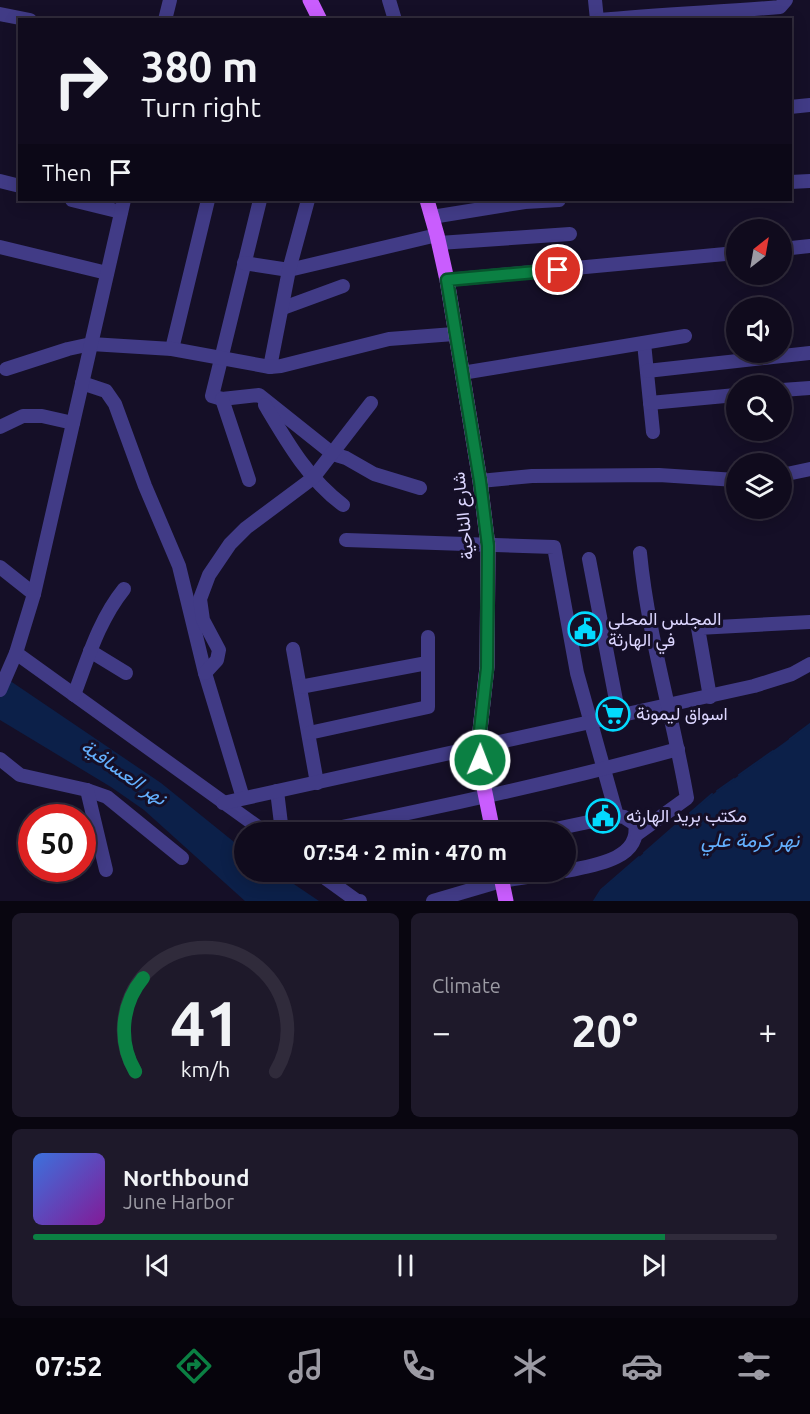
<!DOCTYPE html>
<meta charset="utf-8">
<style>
:root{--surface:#100b1d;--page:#1e192a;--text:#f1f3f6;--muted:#9c9ba4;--line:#302b3b;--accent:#0b8043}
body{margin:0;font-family:Ubuntu,Vazirmatn,sans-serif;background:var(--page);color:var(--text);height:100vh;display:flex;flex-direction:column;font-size:22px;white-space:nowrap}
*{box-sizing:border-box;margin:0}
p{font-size:20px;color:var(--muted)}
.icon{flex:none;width:33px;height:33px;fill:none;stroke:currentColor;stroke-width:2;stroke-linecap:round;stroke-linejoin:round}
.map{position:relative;height:901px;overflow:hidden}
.sheet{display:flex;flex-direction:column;gap:12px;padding:12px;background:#090610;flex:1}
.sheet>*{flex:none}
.guide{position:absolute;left:18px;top:18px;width:774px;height:183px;border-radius:0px;box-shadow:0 3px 15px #0003,0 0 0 2px var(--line);background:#100b1d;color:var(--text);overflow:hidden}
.needle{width:39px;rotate:31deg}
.controls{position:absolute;left:726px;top:219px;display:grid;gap:12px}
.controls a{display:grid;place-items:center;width:66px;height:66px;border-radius:50%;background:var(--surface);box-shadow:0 3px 15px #0003,0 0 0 2px var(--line);font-size:30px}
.speed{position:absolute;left:18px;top:804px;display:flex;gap:12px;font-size:30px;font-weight:700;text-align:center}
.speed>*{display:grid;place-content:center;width:78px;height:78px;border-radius:50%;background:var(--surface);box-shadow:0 3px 15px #0003,0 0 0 2px var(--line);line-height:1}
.speed .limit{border:9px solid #d22;background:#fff;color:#111}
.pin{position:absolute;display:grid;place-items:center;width:51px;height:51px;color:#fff;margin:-26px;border:3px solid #fff;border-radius:50%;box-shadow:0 2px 6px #0007}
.me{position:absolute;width:66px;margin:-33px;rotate:1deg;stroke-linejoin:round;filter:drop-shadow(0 0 4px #0008)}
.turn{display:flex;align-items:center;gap:21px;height:126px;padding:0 24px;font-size:27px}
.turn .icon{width:78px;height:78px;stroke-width:2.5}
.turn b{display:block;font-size:42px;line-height:51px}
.then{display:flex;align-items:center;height:57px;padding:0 24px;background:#0003;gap:12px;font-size:22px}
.big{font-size:45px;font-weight:700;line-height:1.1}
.sheet .widget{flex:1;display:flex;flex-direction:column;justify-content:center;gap:9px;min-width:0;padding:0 21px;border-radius:9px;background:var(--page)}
.sheet .dial{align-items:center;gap:0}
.dial svg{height:156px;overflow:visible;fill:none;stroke:var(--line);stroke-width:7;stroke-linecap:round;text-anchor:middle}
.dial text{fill:var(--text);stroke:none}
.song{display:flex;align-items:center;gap:18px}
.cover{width:72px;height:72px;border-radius:9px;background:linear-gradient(135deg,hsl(220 70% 55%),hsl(290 70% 35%))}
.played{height:6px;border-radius:3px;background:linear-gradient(90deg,var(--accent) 85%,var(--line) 85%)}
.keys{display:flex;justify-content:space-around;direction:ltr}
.heat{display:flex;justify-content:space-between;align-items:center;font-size:33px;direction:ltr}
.sheet .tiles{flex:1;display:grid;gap:12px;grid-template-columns:1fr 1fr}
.widget:last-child{grid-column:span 2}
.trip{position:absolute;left:234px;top:822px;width:342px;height:60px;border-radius:30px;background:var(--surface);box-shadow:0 3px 15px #0003,0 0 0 2px var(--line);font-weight:700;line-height:60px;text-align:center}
.tabs{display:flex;height:96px;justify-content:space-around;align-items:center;background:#06040c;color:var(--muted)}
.tabs .icon{width:42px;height:42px}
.tabs .on{color:var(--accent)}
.tabs b{font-size:27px;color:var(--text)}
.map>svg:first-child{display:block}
</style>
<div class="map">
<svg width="810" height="901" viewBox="0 0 810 901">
<rect width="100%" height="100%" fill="#150f27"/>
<g fill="#0c2049">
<polygon points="0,674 161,783 244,850 244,872 276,872 319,901 245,901 144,810 111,787 0,720"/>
<polygon points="810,724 810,901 594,901 601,890 705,800"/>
</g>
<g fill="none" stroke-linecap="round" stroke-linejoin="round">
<g stroke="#0c2049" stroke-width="2">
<polyline points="790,739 810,724"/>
<polyline points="739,775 773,751"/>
<polyline points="717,791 734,779"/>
<polyline points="689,814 712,794"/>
<polyline points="644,853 684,818"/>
<polyline points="594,901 601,890 639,857"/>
</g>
<g stroke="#413b86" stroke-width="14">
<polyline points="389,0 395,20"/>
<polyline points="595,0 597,20"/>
<polyline points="0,14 30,20"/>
<polyline points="165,20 170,0"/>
<path d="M599,20C660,14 720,12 780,7L786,0"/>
<polyline points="790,107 810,105"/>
<polyline points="0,181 20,186"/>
<polyline points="790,182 810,181"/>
<polyline points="72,200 121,212"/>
<polyline points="260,200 212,396 222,399 259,395 333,454 346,458 374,474 420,488"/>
<polyline points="432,217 525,202 559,200"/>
<polyline points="439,243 570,234"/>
<polyline points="0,247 107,273"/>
<polyline points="782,249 810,246"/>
<polyline points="244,263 289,270 437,235"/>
<polyline points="447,280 736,253"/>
<polyline points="283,308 343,286"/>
<polyline points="644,343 653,432"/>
<polyline points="172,349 208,200"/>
<polyline points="270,367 289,270 308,200"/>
<polyline points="6,369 68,349 91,344 172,349 270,367 281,366 389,339 454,334"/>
<polyline points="647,371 810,353"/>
<polyline points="462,373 685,336"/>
<polyline points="82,383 106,391 115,404 145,486 179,566 205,673 243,798"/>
<polyline points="782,390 810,388"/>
<polyline points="222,399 249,480"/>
<polyline points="650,403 736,395"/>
<path d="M265,405C287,442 308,479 343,505"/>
<polyline points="0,427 23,416 42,416 73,423"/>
<polyline points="782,475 810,469"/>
<polyline points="480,481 532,476 659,475 736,480"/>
<polyline points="346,540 554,547 577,673 617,816"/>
<polyline points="589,559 619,716"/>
<polyline points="0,567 34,594"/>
<polyline points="293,649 317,783"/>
<polyline points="90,651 126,673"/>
<polyline points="16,653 265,832"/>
<polyline points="205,673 217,660 219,650 203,620 200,599 209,575 230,544 246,528 313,478 371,403"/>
<polyline points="300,687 427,663"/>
<polyline points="0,690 16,653 34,594 124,200"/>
<path d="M74,695C88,658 99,620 124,589"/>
<polyline points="710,697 698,628 810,622"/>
<polyline points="309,733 428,707 428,637"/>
<polyline points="0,759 20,775 87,790 107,797 182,858"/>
<polyline points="87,790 106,870"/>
<polyline points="277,791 282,832"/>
<polyline points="223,803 754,686 792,674 810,664"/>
<path d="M318,832C438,807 559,782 678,749"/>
<path d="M541,832L617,816L624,817L635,824C642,860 590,866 566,871"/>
<path d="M637,834L687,798C673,716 648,636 640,553"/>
<polyline points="317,872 357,901 360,901"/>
<polyline points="326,878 358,872"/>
<polyline points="433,901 501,881 560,872"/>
</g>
<g stroke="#c95dfe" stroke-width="15">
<polyline points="310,0 320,20"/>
<polyline points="427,200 437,235 447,280 480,481 488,546 487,667 478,748 481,773 493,832"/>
<polyline points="500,872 506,901"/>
</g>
</g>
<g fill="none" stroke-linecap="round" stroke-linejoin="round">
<g stroke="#07532c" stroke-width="15">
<polyline id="route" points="480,760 478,748 487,668 488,546 480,481 447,280 558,270"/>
</g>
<use href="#route" stroke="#0b8043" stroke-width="10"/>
</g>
<defs>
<g id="civic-ring" transform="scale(1.725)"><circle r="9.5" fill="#150f27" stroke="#03dafe" stroke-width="1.5"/><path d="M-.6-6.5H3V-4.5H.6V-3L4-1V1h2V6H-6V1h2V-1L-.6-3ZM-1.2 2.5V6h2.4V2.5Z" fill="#03dafe"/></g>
<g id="supermarket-ring" transform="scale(1.725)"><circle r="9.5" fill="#150f27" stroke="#03dafe" stroke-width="1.5"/><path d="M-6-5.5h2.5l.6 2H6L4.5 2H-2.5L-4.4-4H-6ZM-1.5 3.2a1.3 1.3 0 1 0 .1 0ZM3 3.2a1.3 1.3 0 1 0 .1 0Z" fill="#03dafe"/></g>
</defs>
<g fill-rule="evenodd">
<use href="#civic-ring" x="585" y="629"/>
<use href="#supermarket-ring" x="613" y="714"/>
<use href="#civic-ring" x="603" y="816"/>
</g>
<g text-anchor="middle" stroke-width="6" stroke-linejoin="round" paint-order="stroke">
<g font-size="18" fill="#dcd6ff" stroke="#150f27">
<text transform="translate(463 516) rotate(-96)" y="6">شارع الناحية</text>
</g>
<g font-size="18" fill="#dcd6ff" stroke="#150f27" text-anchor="start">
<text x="608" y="625">المجلس المحلي<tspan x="608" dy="21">في الهارثة</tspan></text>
<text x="636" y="720">اسواق ليمونة</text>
<text x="626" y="822">مكتب بريد الهارثه</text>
</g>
<g font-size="20" font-style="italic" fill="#64b0fe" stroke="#150f27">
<text transform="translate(124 772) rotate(35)" y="7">نهر العسافية</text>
<text x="750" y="847">نهر كرمة علي</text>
</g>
</g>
</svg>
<div class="controls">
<a><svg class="needle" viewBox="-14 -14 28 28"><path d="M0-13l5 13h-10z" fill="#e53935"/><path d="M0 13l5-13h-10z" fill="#9c9ba4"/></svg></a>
<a><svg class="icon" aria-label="sound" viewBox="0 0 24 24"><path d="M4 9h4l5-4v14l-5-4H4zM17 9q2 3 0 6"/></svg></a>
<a><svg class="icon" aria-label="search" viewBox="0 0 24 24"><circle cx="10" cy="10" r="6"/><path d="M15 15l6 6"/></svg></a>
<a><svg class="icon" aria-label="layers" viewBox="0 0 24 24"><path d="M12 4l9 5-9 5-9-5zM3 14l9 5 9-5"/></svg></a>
</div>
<div class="speed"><div class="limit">50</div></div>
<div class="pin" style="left:558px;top:270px;background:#d93025"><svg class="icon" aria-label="arrive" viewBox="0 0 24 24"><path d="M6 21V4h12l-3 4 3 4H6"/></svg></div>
<svg class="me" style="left:480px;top:760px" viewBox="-20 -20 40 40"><circle r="17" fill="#0b8043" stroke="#fff" stroke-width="3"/><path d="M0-11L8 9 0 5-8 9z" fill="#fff"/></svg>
<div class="trip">07:54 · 2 min · 470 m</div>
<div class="guide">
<div class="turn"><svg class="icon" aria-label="right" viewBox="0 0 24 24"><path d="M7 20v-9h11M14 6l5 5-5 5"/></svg><div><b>380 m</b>Turn right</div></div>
<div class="then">Then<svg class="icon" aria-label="arrive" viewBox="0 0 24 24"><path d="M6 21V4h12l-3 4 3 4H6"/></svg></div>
</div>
</div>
<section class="sheet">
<div class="tiles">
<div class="widget dial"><svg viewBox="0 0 100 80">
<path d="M14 69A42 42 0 1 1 86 69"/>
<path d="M14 69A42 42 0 0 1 18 21" stroke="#0b8043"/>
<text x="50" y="56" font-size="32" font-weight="700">41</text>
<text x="50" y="72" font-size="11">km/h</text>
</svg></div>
<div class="widget"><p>Climate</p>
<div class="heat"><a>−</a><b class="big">20°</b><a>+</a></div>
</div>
<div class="widget">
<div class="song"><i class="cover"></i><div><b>Northbound</b><p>June Harbor</p></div></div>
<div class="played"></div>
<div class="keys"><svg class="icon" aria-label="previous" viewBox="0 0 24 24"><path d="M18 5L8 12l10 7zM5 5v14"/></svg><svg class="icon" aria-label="pause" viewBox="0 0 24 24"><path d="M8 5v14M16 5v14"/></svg><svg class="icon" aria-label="next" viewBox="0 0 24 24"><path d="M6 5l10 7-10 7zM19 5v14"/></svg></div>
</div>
</div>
</section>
<nav class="tabs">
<b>07:52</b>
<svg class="icon on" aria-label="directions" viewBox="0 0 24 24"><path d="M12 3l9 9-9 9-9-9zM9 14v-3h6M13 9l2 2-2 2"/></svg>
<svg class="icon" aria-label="music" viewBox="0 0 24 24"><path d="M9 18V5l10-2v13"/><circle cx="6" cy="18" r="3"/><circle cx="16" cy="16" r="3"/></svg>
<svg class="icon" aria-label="phone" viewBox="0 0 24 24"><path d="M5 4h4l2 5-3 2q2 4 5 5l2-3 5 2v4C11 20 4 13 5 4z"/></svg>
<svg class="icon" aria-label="climate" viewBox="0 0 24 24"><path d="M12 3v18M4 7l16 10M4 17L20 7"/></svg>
<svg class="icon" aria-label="car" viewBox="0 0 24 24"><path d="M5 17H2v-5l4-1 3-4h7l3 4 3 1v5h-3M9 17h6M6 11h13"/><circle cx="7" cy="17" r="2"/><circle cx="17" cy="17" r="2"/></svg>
<svg class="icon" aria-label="filters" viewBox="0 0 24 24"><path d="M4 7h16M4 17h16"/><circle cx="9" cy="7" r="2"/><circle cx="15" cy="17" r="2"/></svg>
</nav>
